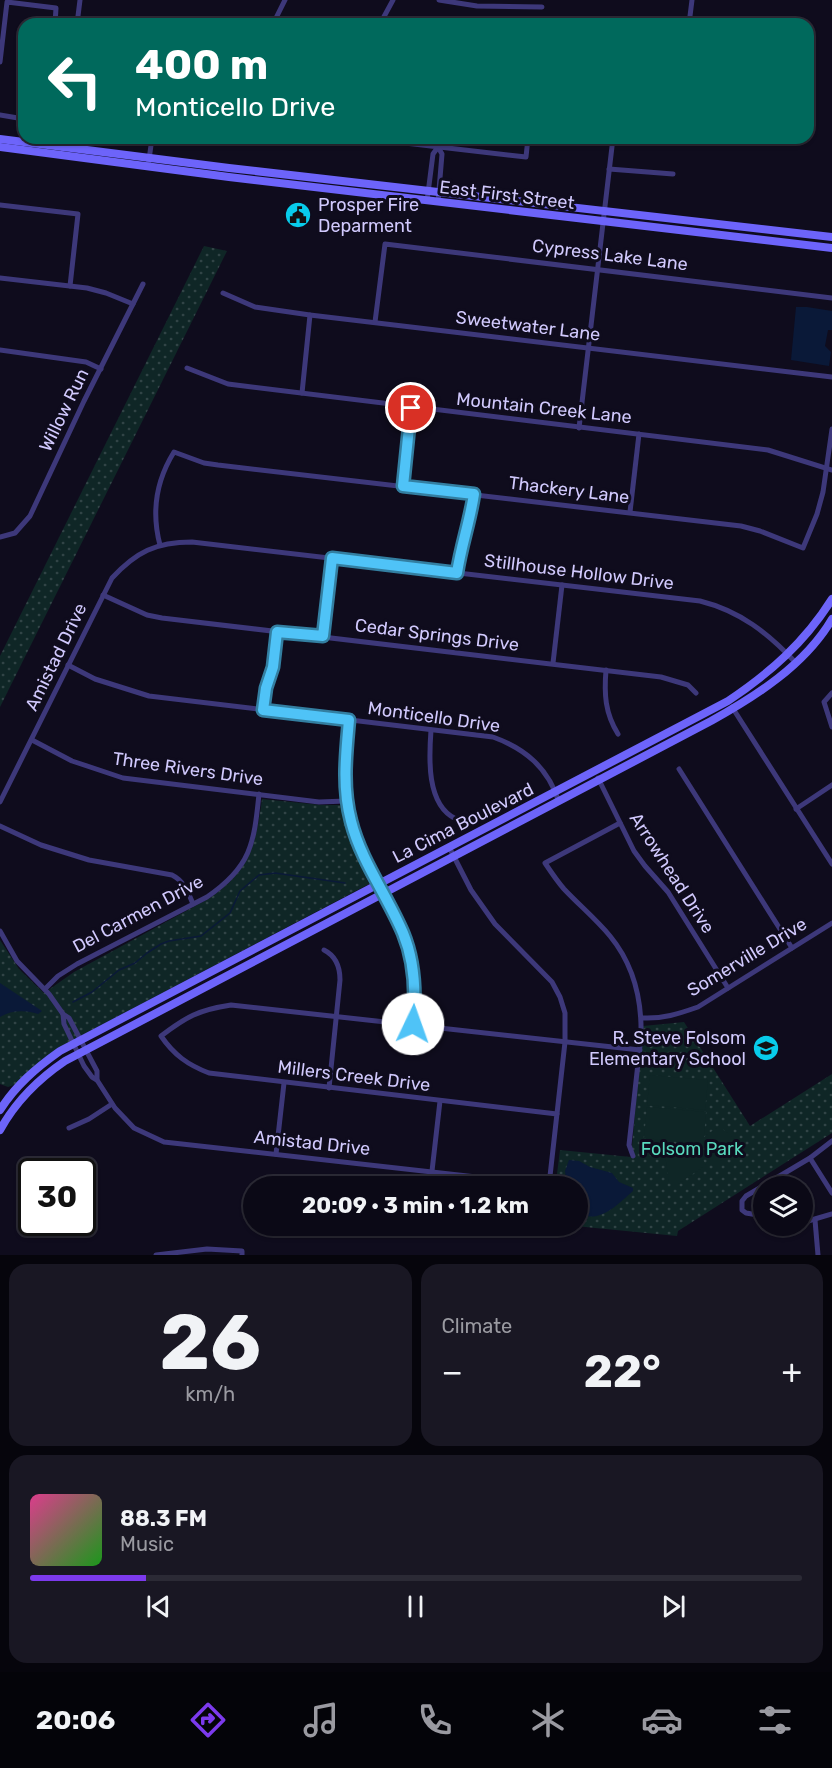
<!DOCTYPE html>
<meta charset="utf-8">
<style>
:root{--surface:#0b0916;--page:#191723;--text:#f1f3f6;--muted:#9a9aa1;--line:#2b2a35;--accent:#7c3aed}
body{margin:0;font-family:Rubik,sans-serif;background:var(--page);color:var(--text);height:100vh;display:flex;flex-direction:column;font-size:22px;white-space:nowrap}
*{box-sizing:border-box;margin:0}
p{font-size:20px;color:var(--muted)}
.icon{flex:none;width:33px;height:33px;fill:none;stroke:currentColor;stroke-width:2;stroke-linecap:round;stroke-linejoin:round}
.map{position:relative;height:1255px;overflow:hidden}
.drawer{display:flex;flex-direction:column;gap:9px;padding:9px;background:#06050c;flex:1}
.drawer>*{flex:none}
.top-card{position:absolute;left:18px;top:18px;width:796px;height:126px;border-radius:18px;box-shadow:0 2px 4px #0004,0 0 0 2px var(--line);background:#00695c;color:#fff;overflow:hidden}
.controls{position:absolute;left:753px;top:1176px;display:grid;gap:12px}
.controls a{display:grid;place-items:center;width:60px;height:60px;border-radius:50%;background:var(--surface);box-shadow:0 2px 4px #0004,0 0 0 2px var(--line);font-size:30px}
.speed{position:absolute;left:18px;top:1158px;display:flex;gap:12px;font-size:30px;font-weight:700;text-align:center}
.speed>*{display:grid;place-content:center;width:78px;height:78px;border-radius:50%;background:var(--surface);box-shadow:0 2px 4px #0004,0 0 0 2px var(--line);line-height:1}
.speed .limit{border:3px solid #111;border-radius:9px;background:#fff;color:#111}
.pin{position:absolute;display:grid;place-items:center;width:51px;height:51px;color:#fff;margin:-26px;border:3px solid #fff;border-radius:50%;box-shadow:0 2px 6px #0007}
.me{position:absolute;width:66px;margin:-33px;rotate:3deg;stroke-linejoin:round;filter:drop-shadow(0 0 4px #0008)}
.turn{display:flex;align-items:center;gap:21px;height:126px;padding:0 18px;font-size:27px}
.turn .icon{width:78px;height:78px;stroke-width:2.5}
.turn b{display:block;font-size:42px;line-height:51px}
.big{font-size:45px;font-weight:700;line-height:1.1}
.drawer .tile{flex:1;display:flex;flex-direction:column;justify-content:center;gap:9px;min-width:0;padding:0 21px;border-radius:18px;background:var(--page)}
.drawer .dial{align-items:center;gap:0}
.dial b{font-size:78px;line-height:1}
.song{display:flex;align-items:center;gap:18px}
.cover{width:72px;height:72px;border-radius:9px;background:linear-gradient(135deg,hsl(330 70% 55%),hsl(120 70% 35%))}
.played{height:6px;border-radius:3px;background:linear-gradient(90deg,var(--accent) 15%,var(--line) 15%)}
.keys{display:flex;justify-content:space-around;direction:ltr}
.heat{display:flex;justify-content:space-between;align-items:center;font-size:33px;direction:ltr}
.drawer .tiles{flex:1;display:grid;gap:9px;grid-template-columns:1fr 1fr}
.tile:last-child{grid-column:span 2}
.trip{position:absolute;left:243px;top:1176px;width:345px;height:60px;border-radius:30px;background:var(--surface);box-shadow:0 2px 4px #0004,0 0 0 2px var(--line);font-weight:700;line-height:60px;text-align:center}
.tabs{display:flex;height:96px;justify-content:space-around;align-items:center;background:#040409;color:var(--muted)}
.tabs .icon{width:42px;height:42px}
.tabs .selected{color:var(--accent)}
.tabs b{font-size:27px;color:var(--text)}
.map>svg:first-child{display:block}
</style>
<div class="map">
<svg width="832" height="1255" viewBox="0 0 832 1255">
<defs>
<pattern id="park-dots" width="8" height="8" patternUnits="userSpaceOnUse" patternTransform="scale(1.5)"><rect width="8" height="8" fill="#0f2626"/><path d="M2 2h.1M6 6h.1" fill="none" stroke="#314446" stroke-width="1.8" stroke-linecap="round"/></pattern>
</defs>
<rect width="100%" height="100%" fill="#0f0c1d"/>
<g fill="url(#park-dots)">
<polygon points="204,246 227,251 0,707 0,656"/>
<path d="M262,799L321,805H343C348,832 357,859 369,884L67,1043L44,1058L14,1085L8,1087L0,1084V940L19,969L44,993L74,972L210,898C250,871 256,844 262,799Z"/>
<polygon points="684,1022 750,1126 832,1074 832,1133 678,1231 677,1236 575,1226 578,1226 578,1186 558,1186 556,1182 560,1150 631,1157 643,1026"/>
</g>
<g fill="#0f2626">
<polygon points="650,1075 708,1080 705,1110 647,1105"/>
<path d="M647,1107L706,1112L704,1137L719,1126L740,1144L715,1166C705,1158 704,1152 704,1140L703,1144L644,1138Z"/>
<polygon points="681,1146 697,1150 706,1165 675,1186 669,1182 665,1155"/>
</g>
<g fill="#0a1938">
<polygon points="796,307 807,307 832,311 832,330 828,330 825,346 831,352 829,366 791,360"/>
<path d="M0,983L42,1011L38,1014C26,1010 11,1010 0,1017Z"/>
<path d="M569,1160L579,1161L590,1167L612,1173L619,1182L633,1188V1191C618,1204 599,1225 578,1213V1186H567L565,1171Z"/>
</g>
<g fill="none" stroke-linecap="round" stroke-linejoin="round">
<polyline stroke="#0a1938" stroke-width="1.5" points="73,1002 92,992 119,970 135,963 147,953 161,944 169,941 201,936 230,913 240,891 259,875 275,873 345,883"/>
<g stroke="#3d387a" stroke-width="5">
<polyline points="439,0 477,6 542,7"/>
<polyline points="77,24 80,0"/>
<polyline points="273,24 285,0"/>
<polyline points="380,24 393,0"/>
<polyline points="625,24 625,20 659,24"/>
<polyline points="689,24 692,0"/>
<polyline points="0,62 7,2 56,8 55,24"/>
<polyline points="0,115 24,119"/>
<polyline points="362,138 526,157 528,138"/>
<polyline points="63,149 64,138"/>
<polyline points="148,167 152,138"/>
<polyline points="609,169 673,174"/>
<polyline points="427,201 433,154 438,147 442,154 438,202"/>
<polyline points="0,205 78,214 70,286"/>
<polyline points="0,278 87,288 106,293 133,304"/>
<polyline points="223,293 255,307 310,315 832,377"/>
<polyline points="375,322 385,244 832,298"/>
<polyline points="0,350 86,362 101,369"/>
<polyline points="187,368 228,384 768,450 832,470"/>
<polyline points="302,393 310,315"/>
<polyline points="579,428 613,138"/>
<polyline points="403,486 411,408"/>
<polyline points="630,512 639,434"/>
<polyline points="0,537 15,533 30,516 84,401 143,284"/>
<path d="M160,545C151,511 156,481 174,452L204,463L218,465L741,526L760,531L803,548L817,514L823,492L832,429"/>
<path d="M457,573C461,546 470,521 474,494"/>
<polyline points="103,595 147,615 162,618 661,677 688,685 696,693"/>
<polyline points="323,636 332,558"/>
<polyline points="553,663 562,585"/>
<path d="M68,665L95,679L149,696L493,737C526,749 548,768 559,802"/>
<path d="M606,670C604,694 605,713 618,734"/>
<polyline points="832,693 824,702 832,727"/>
<polyline points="732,707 832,864"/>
<polyline points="263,710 266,688 273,667 277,632"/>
<path d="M349,720C345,754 342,787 351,821C361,861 387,895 403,933C415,962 416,994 413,1024"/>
<path d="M431,730C429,757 426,805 456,819"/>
<polyline points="32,740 72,761 123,778 319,802 346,801"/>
<polyline points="679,769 792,948"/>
<polyline points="598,778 634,851 645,866 668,892 728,988"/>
<path d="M0,802L112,578C136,552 156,542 192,542L700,601C740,611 768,633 796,663"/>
<polyline points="796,809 832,785"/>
<path d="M620,823L545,863C551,872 557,881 564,889C579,905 596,919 610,936C633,964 642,1000 641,1036L629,1145L633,1156"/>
<path d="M0,826L41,845L89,860L172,875C184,881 188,892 193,904"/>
<polyline points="0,931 17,961 49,994 63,1014 69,1018 97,1071 97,1080"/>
<path d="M324,950C336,956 340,966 340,980L329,1088"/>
<path d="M45,989L58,976L77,964L207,897C251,867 254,844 259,794"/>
<polyline points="63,1014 64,1024 84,1066 92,1077 97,1080 115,1108 134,1128 164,1142 549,1185 565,1042 565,1013 560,997 552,982 495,924 471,890 449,847"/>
<path d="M642,1018C663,1019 678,1014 698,1007L832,923"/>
<path d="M557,1114L209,1073C188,1065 174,1055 161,1036C186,1017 198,1010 231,1005L640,1050"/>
<polyline points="69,1128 89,1119 112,1104"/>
<polyline points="276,1154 284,1083"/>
<polyline points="810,1158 832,1193"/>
<polyline points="432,1171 440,1101"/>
<polyline points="764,1216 746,1213 742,1210 742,1201 746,1196 810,1158 832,1141"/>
<polyline points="815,1220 818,1255"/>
<polyline points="802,1221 808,1221 832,1214"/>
<polyline points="156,1255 207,1249 242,1251 242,1255"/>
</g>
<g stroke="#6d64fa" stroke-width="8">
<polyline points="0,139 229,168 832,237"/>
<polyline points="0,147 229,177 832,248"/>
<path d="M0,1110C16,1085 36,1068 60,1051L728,701C770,673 805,642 832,599"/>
<path d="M0,1130C16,1101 37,1080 65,1061L711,721C756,696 805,665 832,619"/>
</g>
</g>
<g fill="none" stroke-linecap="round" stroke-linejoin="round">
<g stroke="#337fa1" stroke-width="15">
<path id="route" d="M411,408L403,486L474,494C470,521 461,546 457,573L332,558L323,636L277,632L273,667L266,688L263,710L349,720C346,754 342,787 351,821C361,861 387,895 403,933C415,962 416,994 413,1024"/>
</g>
<use href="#route" stroke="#4fc3f7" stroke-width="10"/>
</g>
<defs>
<g id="civic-disc" transform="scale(1.35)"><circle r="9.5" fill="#08cceb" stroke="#0f0c1d"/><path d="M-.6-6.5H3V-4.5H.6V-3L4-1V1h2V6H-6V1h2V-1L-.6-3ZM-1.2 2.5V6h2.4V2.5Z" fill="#111"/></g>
<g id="school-disc" transform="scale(1.35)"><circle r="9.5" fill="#08cceb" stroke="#0f0c1d"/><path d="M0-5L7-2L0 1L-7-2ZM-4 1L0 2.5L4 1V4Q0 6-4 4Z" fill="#111"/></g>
</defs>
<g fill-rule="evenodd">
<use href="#civic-disc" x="298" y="215"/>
<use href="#school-disc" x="766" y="1048"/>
</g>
<g text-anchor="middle" stroke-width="6" stroke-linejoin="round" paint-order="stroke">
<g font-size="18" fill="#d1c9fd" stroke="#0f0c1d">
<text transform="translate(507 195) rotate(7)" y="6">East First Street</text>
<text transform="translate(610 255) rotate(7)" y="6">Cypress Lake Lane</text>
<text transform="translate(528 326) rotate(7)" y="6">Sweetwater Lane</text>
<text transform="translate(544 408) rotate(6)" y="6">Mountain Creek Lane</text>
<text transform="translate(64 410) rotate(-64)" y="6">Willow Run</text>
<text transform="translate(569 490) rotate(7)" y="6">Thackery Lane</text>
<text transform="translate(579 572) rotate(7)" y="6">Stillhouse Hollow Drive</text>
<text transform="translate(437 635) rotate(7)" y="6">Cedar Springs Drive</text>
<text transform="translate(56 657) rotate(-64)" y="6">Amistad Drive</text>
<text transform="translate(434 717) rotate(8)" y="6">Monticello Drive</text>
<text transform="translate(188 769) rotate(8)" y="6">Three Rivers Drive</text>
<text transform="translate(463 823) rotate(-27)" y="6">La Cima Boulevard</text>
<text transform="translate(672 873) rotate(57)" y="6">Arrowhead Drive</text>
<text transform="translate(138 914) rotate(-28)" y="6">Del Carmen Drive</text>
<text transform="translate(747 957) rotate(-31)" y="6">Somerville Drive</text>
<text transform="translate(354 1076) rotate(7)" y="6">Millers Creek Drive</text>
<text transform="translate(312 1143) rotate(6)" y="6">Amistad Drive</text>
</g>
<g font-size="18" fill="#d1c9fd" stroke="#0f0c1d" text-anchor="start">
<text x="318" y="211">Prosper Fire<tspan x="318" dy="21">Deparment</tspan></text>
<text x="746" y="1044" text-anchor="end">R. Steve Folsom<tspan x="746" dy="21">Elementary School</tspan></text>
</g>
<g font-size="18" fill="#59dabe" stroke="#0f0c1d">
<text x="692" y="1155">Folsom Park</text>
</g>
</g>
</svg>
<div class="controls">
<a><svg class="icon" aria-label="layers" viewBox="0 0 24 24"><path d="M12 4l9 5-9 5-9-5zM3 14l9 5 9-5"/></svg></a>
</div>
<div class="speed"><div class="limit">30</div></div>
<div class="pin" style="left:411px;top:408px;background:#d93025"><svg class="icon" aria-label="arrive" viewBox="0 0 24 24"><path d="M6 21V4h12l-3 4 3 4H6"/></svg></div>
<svg class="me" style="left:413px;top:1024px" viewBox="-20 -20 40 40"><circle r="19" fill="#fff"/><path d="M0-13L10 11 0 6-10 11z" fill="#4fc3f7"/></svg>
<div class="trip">20:09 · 3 min · 1.2 km</div>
<div class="top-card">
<div class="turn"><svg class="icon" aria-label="left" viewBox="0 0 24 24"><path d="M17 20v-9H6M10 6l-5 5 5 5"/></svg><div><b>400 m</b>Monticello Drive</div></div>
</div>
</div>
<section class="drawer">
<div class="tiles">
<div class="tile dial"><b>26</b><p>km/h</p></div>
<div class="tile"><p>Climate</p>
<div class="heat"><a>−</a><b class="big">22°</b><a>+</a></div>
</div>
<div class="tile">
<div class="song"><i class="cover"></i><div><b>88.3 FM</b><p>Music</p></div></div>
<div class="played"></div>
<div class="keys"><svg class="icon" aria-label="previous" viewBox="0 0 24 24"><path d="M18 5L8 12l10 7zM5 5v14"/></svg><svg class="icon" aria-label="pause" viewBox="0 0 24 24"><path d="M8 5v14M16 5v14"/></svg><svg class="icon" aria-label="next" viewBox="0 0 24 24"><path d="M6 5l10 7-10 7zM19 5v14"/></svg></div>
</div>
</div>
</section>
<nav class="tabs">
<b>20:06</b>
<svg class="icon selected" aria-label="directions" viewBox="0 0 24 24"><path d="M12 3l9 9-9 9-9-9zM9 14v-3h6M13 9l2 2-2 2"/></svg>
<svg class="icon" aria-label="music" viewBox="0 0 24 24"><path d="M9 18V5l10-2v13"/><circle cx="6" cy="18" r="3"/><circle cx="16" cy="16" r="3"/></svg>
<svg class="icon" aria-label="phone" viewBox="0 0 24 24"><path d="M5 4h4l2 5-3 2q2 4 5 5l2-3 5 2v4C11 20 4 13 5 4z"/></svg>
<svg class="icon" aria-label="climate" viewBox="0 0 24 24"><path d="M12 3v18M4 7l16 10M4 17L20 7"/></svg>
<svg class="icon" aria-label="car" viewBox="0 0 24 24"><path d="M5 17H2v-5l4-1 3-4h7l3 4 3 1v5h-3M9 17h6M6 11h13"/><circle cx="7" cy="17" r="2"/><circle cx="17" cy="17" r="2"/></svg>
<svg class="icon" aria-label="filters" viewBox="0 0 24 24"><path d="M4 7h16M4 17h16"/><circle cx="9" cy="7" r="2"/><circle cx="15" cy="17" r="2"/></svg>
</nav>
